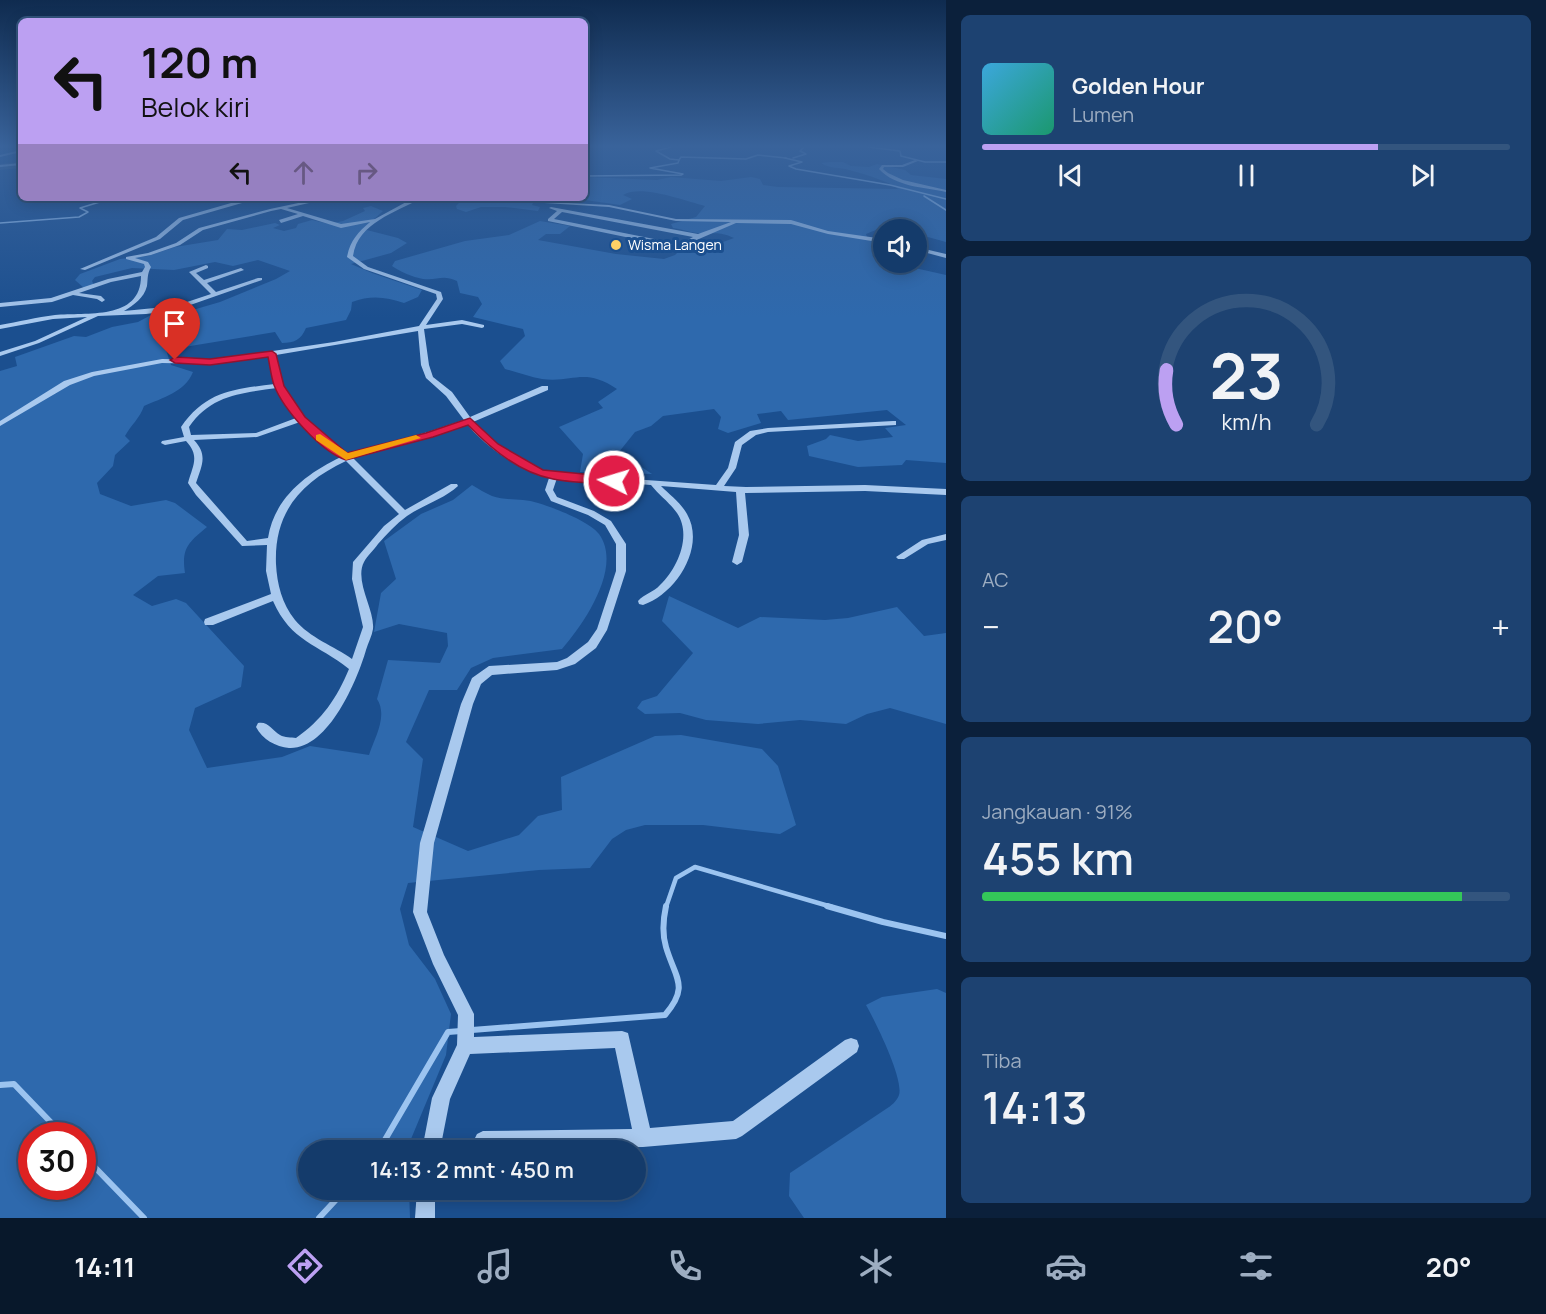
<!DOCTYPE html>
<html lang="id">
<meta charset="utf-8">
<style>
:root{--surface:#143b6b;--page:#1d4271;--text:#f1f3f6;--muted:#9dadc1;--line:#33557e;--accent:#bca0f2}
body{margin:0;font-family:Manrope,sans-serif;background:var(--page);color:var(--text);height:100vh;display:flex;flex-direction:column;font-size:22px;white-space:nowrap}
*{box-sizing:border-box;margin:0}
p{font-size:20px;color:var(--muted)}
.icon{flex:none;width:33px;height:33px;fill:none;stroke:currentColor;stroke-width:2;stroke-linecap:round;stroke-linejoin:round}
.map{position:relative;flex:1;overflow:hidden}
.details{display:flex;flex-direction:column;gap:15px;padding:15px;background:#0b203b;width:600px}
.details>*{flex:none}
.banner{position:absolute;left:18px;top:18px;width:570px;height:183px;border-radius:9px;box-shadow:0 3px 15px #0003,0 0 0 2px var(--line);background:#bca0f2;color:#111;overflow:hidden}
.fabs{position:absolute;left:873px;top:219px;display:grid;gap:12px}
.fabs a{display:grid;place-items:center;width:54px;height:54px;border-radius:50%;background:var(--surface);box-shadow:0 3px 15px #0003,0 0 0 2px var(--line);font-size:30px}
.speed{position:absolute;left:18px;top:1122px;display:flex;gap:12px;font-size:30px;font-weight:700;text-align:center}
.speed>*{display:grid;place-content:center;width:78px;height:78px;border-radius:50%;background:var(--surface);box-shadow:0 3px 15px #0003,0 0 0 2px var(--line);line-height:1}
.speed .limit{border:9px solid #d22;background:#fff;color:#111}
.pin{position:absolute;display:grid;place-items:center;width:51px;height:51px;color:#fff;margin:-62px -26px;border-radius:50% 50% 50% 0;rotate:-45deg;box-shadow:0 0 6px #0007}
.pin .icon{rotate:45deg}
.me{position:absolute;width:66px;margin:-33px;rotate:275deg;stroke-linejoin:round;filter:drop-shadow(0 0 4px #0008)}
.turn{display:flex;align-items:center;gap:21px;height:126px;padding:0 24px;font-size:27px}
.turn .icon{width:78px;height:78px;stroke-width:2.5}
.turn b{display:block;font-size:42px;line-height:51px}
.lanes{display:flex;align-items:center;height:57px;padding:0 24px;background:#0003;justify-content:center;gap:30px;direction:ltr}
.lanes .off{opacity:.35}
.big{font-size:45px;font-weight:600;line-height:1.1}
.details .widget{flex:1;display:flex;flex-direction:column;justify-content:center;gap:9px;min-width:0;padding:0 21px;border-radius:9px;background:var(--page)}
.details .dial{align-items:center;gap:0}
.dial svg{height:156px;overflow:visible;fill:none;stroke:var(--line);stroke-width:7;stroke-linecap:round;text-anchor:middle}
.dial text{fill:var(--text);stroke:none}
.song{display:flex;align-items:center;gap:18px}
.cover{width:72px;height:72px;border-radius:9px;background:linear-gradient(135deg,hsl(200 70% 55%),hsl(160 70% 35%))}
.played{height:6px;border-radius:3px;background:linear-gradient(90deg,var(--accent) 75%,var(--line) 75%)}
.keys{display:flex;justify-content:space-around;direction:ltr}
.heat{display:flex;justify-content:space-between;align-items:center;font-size:33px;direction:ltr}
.charge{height:9px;border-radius:4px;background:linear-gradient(90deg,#34c759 91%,var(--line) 0)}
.trip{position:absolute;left:298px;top:1140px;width:348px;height:60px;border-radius:30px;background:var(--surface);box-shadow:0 3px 15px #0003,0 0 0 2px var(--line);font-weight:600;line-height:60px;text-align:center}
.dock{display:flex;height:96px;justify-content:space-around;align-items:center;background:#08182b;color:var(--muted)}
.dock .icon{width:42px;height:42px}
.dock .selected{color:var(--accent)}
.dock b{font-size:27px;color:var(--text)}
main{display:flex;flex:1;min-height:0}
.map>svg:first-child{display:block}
</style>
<main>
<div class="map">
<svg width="946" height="1218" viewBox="0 0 946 1218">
<rect width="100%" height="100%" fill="#1b4f8f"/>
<g fill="#2e69ad" fill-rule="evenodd">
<path d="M830,162H843L851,166L869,167L877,164L905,170L911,175L946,179V242L917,234L916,230L883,227L866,234L868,240L883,243L884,262L909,263L906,266L946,275V463L906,460L902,465L858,467L809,456L807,446L826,439L830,435L858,441L893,437L885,428L906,425L887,410L788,420L781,411L757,414L761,423L728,433L718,429L721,417L714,409L663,416L651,426L635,432L619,452L652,474L580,472L583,454L559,427L603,408L598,402L617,389C584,367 574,383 542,379C530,377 517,372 505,369L500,361L525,336L523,329L473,317L482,304L478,297L460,293L457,281C442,274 437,281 423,279C412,277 401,272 392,266L395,261L465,241L509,235L540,221L570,226L560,234H546L538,240L616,254L664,259L675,255L682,248L701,250L734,238C717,230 713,235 697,233C689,232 681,229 673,228L671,224L696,217L705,206C684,201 642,184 623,195L632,199L620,205L585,200L534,201L532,205L540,207L538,211L505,207H481L466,212L457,209L456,206L464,198H585L586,177L657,180L671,177L721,181L751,177L760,179L763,185L778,187L898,189C894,183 858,172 849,170C839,167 830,169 821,163Z"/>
<path d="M371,206L383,211L363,229L398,238L407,243L391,253L351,264L372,273L422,290L418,297L404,303C386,297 371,295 352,302L351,310L346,320L306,328C301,340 294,343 282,343L275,332L166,350L171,365L193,372C185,392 162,398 144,406C140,418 131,425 125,436L130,441L115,455L113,466L97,483L100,494L131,506L166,500L175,503L207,527C189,542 181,548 185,573L158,576L133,595L152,606L176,599L186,603L244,666L241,687L195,708L189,730L207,768L282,757L310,746L369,755C375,737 388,716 377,699L388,660L440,663L448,646L447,633L399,624L374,632L381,593L396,579L384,541L421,514L453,500L472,485C479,489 485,493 492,496C506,501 523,498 538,503C554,508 589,521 599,534C623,567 584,624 562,649L493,658L471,668L457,690H429L406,742L423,759L413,827L468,851L519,835L538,816L562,810L561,777L655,736L681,735L762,749L778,766L796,825L780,834L703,825H645L626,830L612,839L590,868L539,870L408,883L400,909L409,945L435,979L451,1014L446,1055L411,1139L410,1150H309V1190H409L410,1218H0V371L17,366L15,357L74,336L86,337L112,327L138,322L151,315L196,309L220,302L276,279L290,271L258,260L233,266L215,262L174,270L132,268L95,277L92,281L94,285L84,288L75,280L80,274L120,259L148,256L175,247L218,240L227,229L242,230L275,223L280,225L273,228L284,231L296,228L298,224L312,220L329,224L343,221L365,211L363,208ZM32,1136H82V1186H32Z"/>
<polygon points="669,596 738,628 760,617 825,620 848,618 897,607 924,636 946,633 946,724 890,708 867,714 846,724 800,720 758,724 706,720 680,713 645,714 637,708 642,701 657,696 693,653 662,621"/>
<path d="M937,989L946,993V1218H804L789,1196L790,1173L886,1109C891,1106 897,1101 899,1095C904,1079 875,1021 866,1005L882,997Z"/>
</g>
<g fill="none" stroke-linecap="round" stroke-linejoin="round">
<g stroke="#9cc4f0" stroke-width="1.5">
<polyline points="868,147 900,151 901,156 925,162 946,162"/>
<polyline points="785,158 802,162 789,166 796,169 890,185 946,199"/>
<polyline points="793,158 806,154 800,151 804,147"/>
<polyline points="679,160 681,157 746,159 758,155 786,158"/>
<polyline points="585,176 681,175 683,174 650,168 678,163 679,160 670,159 656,151 671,147"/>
<polyline points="924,196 946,210"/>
<polyline points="0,223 79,217 88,212 80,208 103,201 164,198"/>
</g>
<polyline stroke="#9cc4f0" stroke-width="4.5" points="666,907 676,878 695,867 832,907"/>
<g stroke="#9cc4f0" stroke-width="6">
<polyline points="827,906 883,922 946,936"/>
<path d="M472,1030L665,1015C690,986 675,978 666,947C662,934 663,920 666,906"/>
<polyline points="0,1085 14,1084 64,1136"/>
<polyline points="379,1150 448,1032 461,1031"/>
<polyline points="82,1154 144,1218"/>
<polyline points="319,1218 345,1190"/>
</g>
<polygon fill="#3c6290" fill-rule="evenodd" points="21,162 21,168 0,170 0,164"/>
<g fill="#a9c9ee" fill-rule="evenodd">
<polygon points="21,150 21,152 0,157 0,155"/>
<path d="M915,160L918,161L903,167H884L883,169L888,173L903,180L946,190V192C923,187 896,187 879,169L882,165H902Z"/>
<polygon points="21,163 21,165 0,167 0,165"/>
<polygon points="241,198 246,198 242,203 183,220 160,239 85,270 80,269 156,237 179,218 238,201"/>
<path d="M322,198H331L287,208L341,224L375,219L408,201L415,198H421C396,213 358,222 353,256L368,267L441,292L443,299L426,325L462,320L484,325V327L482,328L462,324L424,329L429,365L433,377L452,392L470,417L542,386H548V390L473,422L497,444L519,459L548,473L716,485L728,468L735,442L750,431L768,428L893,421H896V425L768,432L756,435L742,445L736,468L724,486L746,487L865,485L946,489V495L865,491L745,493L749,535L742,562L737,565L732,562L739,535L736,492L661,486C670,495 681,503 687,514C706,547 676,594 643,605L639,604L638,601C644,594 654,592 660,585C678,568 692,535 677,513C669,502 659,495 651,485L557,478L553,490L557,497L594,511L611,521L626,544V571L607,630L596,648L575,664L557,670L492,675L481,684L473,704L434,843L427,912L444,955L474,1014V1037L622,1031L628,1033L650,1128L733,1121L845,1040L851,1038L857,1040L859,1046L857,1052L742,1136L736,1139L643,1147L483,1149L477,1146L474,1140L477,1134L483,1131L632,1129L615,1048L470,1054L450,1099L440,1150H422L432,1098L457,1045L458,1015L433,964L413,912L420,843L461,704L472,678L489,666L557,662L567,658L588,642L597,629L616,571V544L605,525L588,515L551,501L545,490L549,478C524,474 482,444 467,424L434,436L353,458L405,510L451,484H457L458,486C444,499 423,505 407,516C396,524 387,534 378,544C374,550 367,556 364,562C354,581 375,610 373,629C372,636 368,643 366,650C357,681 328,750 289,748C276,747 262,739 256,727L258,723C268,721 272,730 280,735C285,738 291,737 296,738C322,720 337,698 349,669C318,644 291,642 273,601L213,625H205L204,622L205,619L271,594L266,571L267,545L242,546L196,495L188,483C193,465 200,456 186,441L165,445L161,443L162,441L184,437L181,427C206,391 234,389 275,384L269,356L210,364L162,363L94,376L70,385L0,426V421L64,381L92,372L162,359L210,360L239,356L334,342L419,326L437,299L436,294L364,269L347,257C350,241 358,232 370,222L341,228L303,216L281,223L279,220L298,214L281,209L271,211L203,230L180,245L151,255L135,258L148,262L151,267C147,274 148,279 147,286C144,298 134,305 124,311L175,306L211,294L189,272L206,265L208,266V268L196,273L204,280L241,268L244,270L207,283L216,292L258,278H262V280L176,310L146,314L98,316L39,343L0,356V352L35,341L87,317L53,319L0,329V325C18,322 37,317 55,315C86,312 141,321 141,276L111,282L79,293L101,296L105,300L102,302L97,299L73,295L52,302L0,307V303L51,298L108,279L142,272L145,267L144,264L126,259V257L148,253L176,243L199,228L270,209ZM418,331L421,365L426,378L446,396L464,420L428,432L349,454C323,438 297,415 283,387C279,378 278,365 276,355ZM277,388L296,418L256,433L191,435L189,427C211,395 241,393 277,388ZM300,422L326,447L341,457C307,473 274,498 268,538L247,541L196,483C202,465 208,455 194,440L257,437ZM346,461L399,514L384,526L353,562L352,579L363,627L352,659C334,646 310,638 295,620C282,604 277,584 276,564C274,512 301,482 346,461Z"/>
<path d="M466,198L609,205L676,219L791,220L828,231L884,239V243L828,234L791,224L736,223L685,245L674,247L548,221V219L557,211L549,208L551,207L698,234L731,222L676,221L609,207ZM562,212L693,237L682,243H674L554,219Z"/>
<polygon points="916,247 946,254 946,258 916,250"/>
<polygon points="946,534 946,540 928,544 904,559 898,559 896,557 922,540"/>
<polygon points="417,1190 435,1190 435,1218 415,1218"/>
</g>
</g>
<linearGradient id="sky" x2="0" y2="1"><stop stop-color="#0f2b4f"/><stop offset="0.46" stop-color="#39639b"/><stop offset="1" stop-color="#39639b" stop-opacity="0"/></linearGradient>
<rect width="946" height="318" fill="url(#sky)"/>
<path fill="#e11d48" stroke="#92132f" stroke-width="1.5" d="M272,351L276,354L284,386L305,417L347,453L426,433L470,418L498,444L543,470L614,477L619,481L614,484C594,483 573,483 553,479C520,473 491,449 468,425L433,437L346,460C321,452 283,409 274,385C271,376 270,366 268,357L210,365L175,363L170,360L175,357L210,359Z"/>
<polygon fill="#f59e0b" points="320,434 348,453 416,435 421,438 346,460 316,440 316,435"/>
<circle fill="#ffd166" stroke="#1b4f8f" stroke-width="2" cx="616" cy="245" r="6"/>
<g text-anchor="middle" stroke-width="6" stroke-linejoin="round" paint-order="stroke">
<g font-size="14" fill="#fff" stroke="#1b4f8f" text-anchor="start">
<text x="628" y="250">Wisma Langen</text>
</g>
</g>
</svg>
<div class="fabs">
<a><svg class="icon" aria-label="sound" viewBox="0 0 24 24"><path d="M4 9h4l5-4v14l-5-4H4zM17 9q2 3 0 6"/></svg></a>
</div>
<div class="speed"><div class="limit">30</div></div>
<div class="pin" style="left:175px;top:360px;background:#d93025"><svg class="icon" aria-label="arrive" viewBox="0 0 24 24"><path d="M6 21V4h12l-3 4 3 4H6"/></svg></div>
<svg class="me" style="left:614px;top:481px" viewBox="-20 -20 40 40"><circle r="17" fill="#e11d48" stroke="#fff" stroke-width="3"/><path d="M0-11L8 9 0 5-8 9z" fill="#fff"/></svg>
<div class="trip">14:13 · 2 mnt · 450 m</div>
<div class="banner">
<div class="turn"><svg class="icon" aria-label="left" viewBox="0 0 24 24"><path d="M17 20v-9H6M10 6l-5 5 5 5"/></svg><div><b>120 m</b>Belok kiri</div></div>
<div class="lanes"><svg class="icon" aria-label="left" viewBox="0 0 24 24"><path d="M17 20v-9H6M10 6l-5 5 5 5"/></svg><svg class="icon off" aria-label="ahead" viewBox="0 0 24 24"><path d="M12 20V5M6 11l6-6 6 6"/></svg><svg class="icon off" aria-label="right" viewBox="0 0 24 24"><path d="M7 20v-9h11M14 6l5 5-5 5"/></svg></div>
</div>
</div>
<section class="details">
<div class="widget">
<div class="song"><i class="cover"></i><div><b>Golden Hour</b><p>Lumen</p></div></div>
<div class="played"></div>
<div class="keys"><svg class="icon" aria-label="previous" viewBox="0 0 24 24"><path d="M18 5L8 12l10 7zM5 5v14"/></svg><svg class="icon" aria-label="pause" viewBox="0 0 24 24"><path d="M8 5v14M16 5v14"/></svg><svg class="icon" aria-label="next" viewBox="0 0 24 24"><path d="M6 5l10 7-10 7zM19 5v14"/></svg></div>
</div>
<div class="widget dial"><svg viewBox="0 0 100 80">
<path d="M14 69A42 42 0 1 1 86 69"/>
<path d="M14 69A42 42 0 0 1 9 41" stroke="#bca0f2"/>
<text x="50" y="56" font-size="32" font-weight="700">23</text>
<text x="50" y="72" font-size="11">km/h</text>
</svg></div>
<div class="widget"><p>AC</p>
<div class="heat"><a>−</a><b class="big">20°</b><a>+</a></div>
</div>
<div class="widget"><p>Jangkauan · 91%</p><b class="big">455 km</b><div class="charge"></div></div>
<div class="widget"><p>Tiba</p><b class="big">14:13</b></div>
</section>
</main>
<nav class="dock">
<b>14:11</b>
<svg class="icon selected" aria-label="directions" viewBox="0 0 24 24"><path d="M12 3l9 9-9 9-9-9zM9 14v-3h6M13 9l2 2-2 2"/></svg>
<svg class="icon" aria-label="music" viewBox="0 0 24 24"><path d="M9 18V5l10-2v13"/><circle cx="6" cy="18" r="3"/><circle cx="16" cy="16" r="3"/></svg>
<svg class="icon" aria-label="phone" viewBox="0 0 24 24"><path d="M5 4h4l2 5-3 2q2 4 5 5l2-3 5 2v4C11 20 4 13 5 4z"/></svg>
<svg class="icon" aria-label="climate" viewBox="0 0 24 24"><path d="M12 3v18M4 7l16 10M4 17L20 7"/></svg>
<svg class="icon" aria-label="car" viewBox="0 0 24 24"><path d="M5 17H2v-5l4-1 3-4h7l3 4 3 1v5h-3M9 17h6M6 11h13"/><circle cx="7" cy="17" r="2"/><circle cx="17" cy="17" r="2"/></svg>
<svg class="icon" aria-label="filters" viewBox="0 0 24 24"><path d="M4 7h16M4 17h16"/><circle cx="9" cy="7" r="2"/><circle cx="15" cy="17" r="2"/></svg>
<b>20°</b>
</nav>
